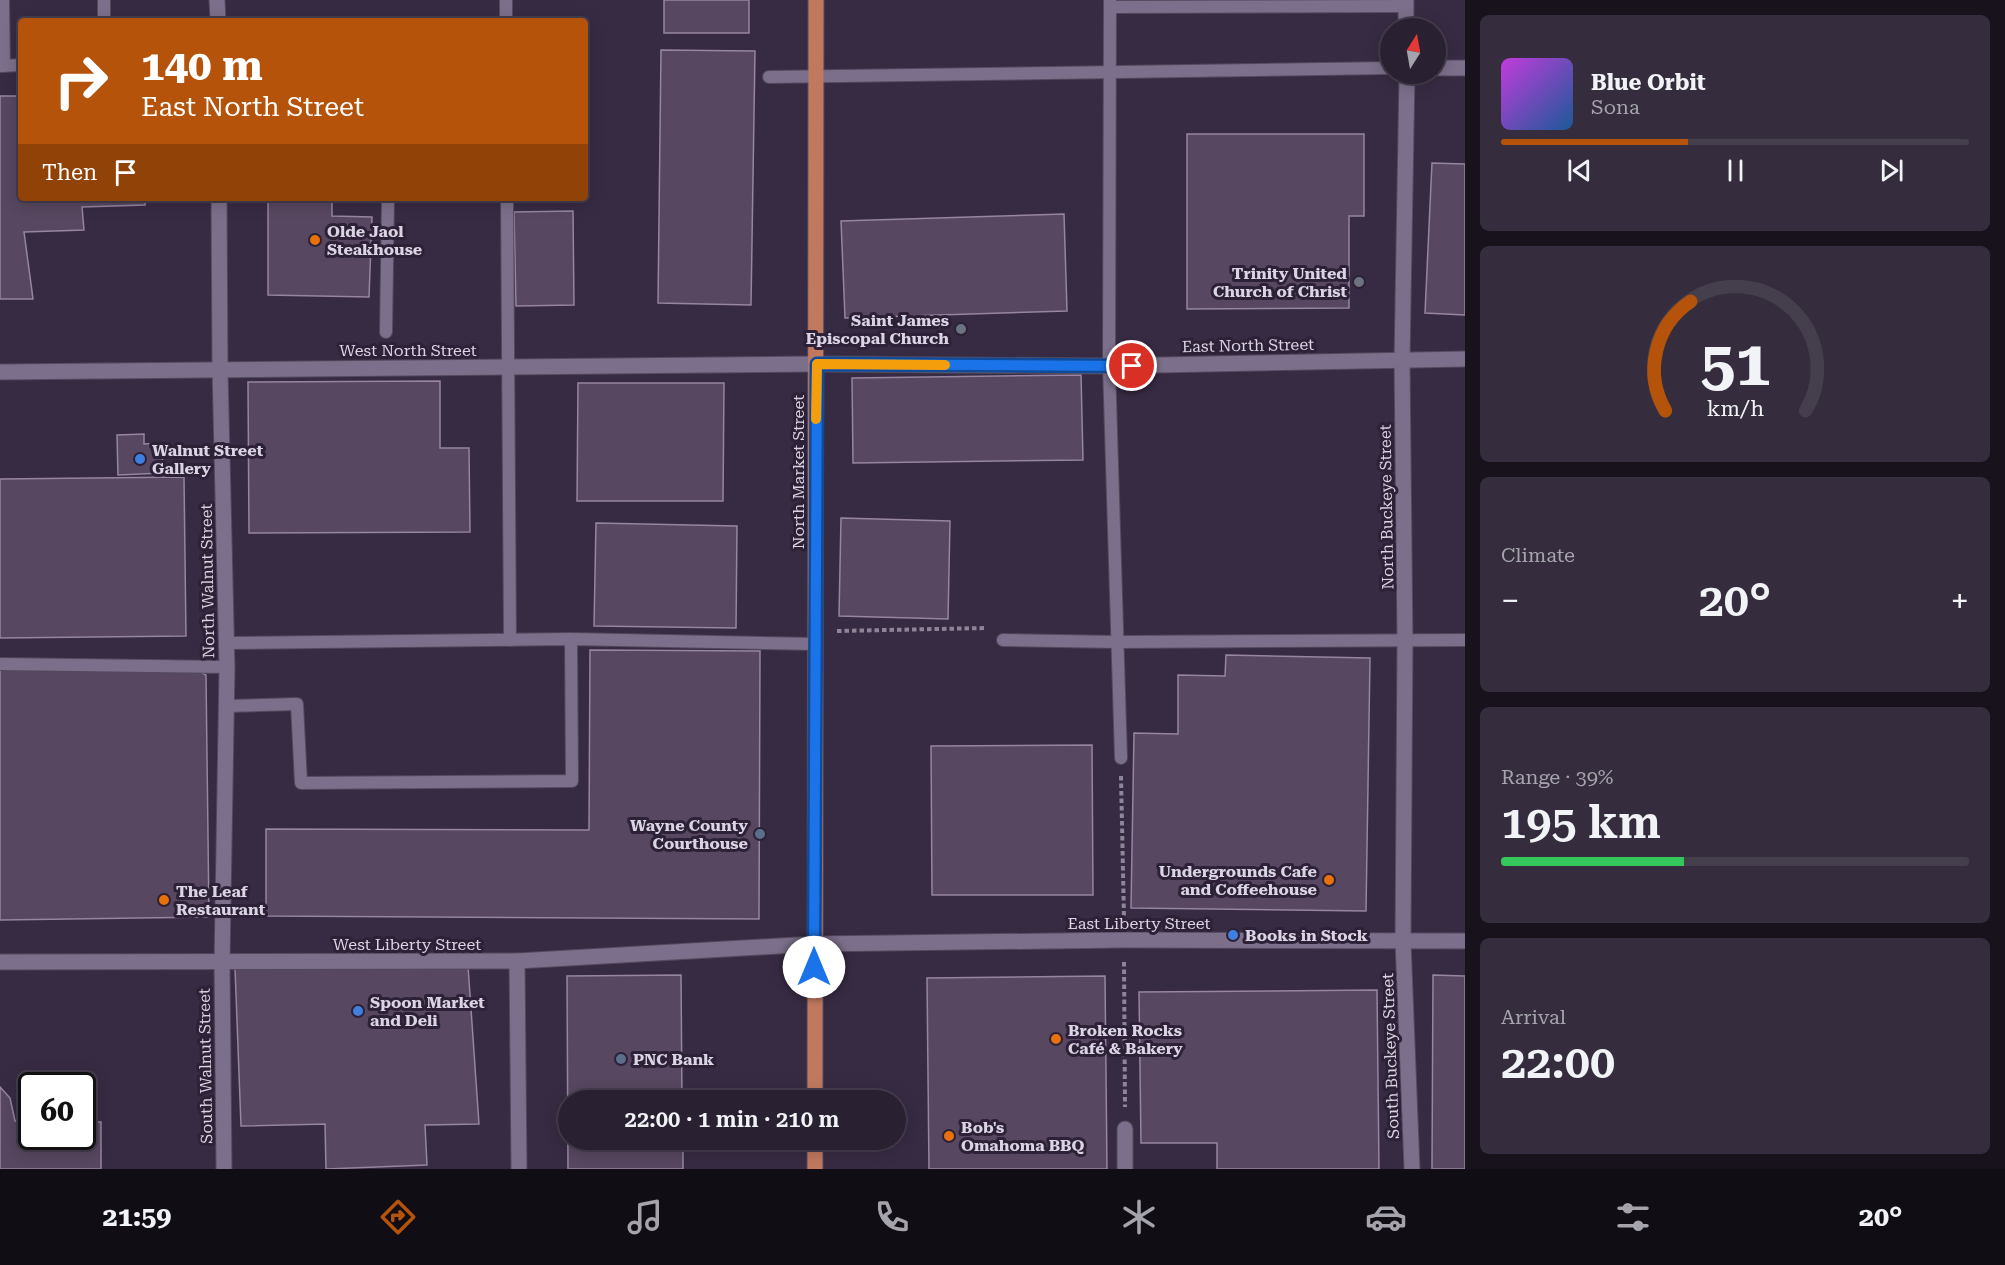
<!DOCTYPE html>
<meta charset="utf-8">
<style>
:root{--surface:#292032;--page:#352d3e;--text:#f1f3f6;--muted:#a5a3ac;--line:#453e4d;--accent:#b45309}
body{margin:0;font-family:"Roboto Serif",serif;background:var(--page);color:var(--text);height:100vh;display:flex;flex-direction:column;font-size:22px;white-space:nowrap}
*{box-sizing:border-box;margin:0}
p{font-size:20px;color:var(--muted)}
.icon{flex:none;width:33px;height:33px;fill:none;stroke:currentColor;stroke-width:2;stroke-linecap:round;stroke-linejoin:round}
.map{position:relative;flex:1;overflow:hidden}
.panel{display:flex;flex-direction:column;gap:15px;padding:15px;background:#17121c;width:540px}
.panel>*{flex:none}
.banner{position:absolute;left:18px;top:18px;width:570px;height:183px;border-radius:6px;box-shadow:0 3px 15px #0003,0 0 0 2px var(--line);background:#b45309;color:#fff;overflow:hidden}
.needle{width:39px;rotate:11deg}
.controls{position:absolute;left:1380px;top:18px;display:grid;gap:12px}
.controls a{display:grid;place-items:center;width:66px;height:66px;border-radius:50%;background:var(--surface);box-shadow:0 3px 15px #0003,0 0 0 2px var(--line);font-size:30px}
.speed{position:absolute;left:18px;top:1072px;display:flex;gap:12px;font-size:30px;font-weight:700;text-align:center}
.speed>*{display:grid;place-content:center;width:78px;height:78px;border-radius:50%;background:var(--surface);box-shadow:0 3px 15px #0003,0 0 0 2px var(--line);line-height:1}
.speed .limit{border:3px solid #111;border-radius:9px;background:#fff;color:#111}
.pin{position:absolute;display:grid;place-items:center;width:51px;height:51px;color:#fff;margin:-26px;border:3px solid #fff;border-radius:50%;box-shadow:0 2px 6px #0007}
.me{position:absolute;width:66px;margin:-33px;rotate:0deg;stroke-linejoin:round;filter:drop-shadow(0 0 4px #0008)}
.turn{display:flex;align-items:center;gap:21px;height:126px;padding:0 24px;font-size:27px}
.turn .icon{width:78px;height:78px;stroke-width:2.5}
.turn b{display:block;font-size:42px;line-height:51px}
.then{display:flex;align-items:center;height:57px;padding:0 24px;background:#0003;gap:12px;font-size:22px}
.big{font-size:45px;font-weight:600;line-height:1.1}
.panel .card{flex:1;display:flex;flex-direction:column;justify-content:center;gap:9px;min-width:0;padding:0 21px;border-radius:9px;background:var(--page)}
.panel .dial{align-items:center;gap:0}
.dial svg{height:156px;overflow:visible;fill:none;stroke:var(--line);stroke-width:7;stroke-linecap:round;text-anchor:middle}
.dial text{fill:var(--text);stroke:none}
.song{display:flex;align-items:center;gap:18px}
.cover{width:72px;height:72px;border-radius:9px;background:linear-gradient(135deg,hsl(290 70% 55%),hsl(210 70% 35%))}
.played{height:6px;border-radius:3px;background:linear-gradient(90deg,var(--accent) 40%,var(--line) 40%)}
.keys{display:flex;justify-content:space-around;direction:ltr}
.heat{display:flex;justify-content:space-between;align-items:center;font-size:33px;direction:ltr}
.charge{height:9px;border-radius:4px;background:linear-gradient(90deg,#34c759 39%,var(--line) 0)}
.trip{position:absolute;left:558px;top:1090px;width:348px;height:60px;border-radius:30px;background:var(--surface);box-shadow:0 3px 15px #0003,0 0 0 2px var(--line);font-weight:600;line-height:60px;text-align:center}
.tabs{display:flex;height:96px;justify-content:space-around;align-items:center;background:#100d14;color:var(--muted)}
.tabs .icon{width:42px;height:42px}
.tabs .active{color:var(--accent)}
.tabs b{font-size:27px;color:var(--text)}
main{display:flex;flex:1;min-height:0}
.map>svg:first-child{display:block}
</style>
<main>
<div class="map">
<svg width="1465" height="1169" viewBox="0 0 1465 1169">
<rect width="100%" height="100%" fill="#372b43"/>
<g fill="#574760" stroke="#9785a1" stroke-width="1.5">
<rect x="664" y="0" width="85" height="33"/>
<polygon points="661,50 755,51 751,305 658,303"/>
<polygon points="0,96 21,96 21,198 145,198 145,205 82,207 84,230 24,232 33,299 0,299"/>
<polygon points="1187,134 1364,134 1364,216 1349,216 1349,308 1187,309"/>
<polygon points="1432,163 1465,164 1465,315 1425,313"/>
<polygon points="268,198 332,198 332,216 372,217 369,297 268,295"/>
<polygon points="573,211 574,305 516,306 514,212"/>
<polygon points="1064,214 1067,311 845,318 841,221"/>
<polygon points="1081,375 1083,460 853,463 852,378"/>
<polygon points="440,381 440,448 469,448 470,532 249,533 248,382"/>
<polygon points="578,383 724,383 723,501 577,501"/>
<polygon points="144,434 144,444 162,443 163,473 118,475 117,435"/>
<polygon points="184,477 186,636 0,638 0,479"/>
<polygon points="841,518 950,521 948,619 839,616"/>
<polygon points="596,523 737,526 736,628 594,626"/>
<polygon points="590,650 760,651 759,919 266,916 266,829 589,830"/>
<polygon points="1226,655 1370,658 1366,911 1131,908 1134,733 1178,734 1178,675 1225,676"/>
<polygon points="190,666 206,675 209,917 0,920 0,669"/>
<polygon points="1092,745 1093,895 932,895 931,746"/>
<polygon points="468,966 479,1124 425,1125 427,1165 326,1169 325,1124 241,1126 235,968"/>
<polygon points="681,975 682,1101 568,1101 568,1140 683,1140 683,1169 568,1169 567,976"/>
<polygon points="1433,975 1465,976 1465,1169 1432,1169"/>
<polygon points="1105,976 1107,1169 929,1169 927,978"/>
<polygon points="1377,990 1379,1169 1217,1169 1217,1143 1141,1143 1139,992"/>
<polygon points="0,1087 10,1098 15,1121 32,1121 32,1137 82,1137 82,1122 101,1122 101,1169 0,1169"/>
</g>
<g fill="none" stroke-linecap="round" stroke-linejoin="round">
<g stroke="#53495d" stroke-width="14">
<g id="lane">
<polyline points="3,0 4,66"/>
<polyline points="104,0 104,21"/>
<polyline points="506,0 506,21"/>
<polyline points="1110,0 1109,366 1121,758"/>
<polyline points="1110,7 1406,6"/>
<polyline points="0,66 21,65"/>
<polyline points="769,77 1390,68"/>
<polyline points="507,198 510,640"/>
<polyline points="386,332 388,198"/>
<polyline points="1003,640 1117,642 1465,640"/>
<polyline points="227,643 571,639 815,644"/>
<polyline points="0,664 227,667"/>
<polyline points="226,706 297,704 301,783 572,781 571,639"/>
</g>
</g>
<g stroke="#53495d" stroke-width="17">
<g id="street">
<polyline points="217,0 218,21"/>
<polyline points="1406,0 1406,28"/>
<polyline points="1436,68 1465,68"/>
<polyline points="1407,74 1402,360 1405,641 1403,941 1412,1169"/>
<polyline points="219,198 220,369 227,667 222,963 224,1169"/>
<polyline points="517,961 519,1169"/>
<polyline points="1125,1169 1125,1129"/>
</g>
</g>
<g stroke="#53495d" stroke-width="17">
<g id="secondary">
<polyline points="0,372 817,364 1109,366 1465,359"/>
<polyline points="0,962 517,961 814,944 1124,940 1465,941"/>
</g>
</g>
<g stroke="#53495d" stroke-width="17">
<g id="primary">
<polyline points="815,1101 816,0"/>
<polyline points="815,1140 815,1169"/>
</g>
</g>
<g stroke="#8f8599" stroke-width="4" stroke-dasharray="4.5 3" stroke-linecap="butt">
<polyline points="837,631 987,628"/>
<polyline points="1121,776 1124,919"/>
<polyline points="1124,962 1125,1107"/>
</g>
<use href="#lane" stroke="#7c6f8b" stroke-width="12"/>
<use href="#street" stroke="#7c6f8b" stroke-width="15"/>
<use href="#secondary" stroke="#7c6f8b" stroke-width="15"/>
<use href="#primary" stroke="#c0795e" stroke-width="15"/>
</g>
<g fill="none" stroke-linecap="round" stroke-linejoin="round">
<g stroke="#114b97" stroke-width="15">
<polyline id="route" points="814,967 817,364 1132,366"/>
</g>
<use href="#route" stroke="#1a73e8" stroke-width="10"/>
<polyline stroke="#f59e0b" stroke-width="10" points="816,419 817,364 945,365"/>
</g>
<g fill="#e8710a" stroke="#2d2138" stroke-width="2">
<circle cx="315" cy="240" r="6"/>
<circle cx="1329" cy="880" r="6"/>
<circle cx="164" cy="900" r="6"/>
<circle cx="1056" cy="1039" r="6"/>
<circle cx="949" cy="1136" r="6"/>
</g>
<g fill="#6b7280" stroke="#2d2138" stroke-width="2">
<circle cx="1359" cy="282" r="6"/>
<circle cx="961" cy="329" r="6"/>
</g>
<g fill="#3f7fe0" stroke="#2d2138" stroke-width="2">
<circle cx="140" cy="459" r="6"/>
<circle cx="1233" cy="935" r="6"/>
<circle cx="358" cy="1011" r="6"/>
</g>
<g fill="#5c6f8a" stroke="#2d2138" stroke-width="2">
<circle cx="760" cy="834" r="6"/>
<circle cx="621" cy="1059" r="6"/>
</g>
<g text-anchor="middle" stroke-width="6" stroke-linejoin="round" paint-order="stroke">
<g font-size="16" font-weight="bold" fill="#dbd4e4" stroke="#2d2138" text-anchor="start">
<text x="327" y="237">Olde Jaol<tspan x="327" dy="18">Steakhouse</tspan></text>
<text x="1347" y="279" text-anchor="end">Trinity United<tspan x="1347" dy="18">Church of Christ</tspan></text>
<text x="949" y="326" text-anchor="end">Saint James<tspan x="949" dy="18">Episcopal Church</tspan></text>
<text x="152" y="456">Walnut Street<tspan x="152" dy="18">Gallery</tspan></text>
<text x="748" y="831" text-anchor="end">Wayne County<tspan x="748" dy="18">Courthouse</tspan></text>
<text x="1317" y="877" text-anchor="end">Undergrounds Cafe<tspan x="1317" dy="18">and Coffeehouse</tspan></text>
<text x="176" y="897">The Leaf<tspan x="176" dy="18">Restaurant</tspan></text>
<text x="1245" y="941">Books in Stock</text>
<text x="370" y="1008">Spoon Market<tspan x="370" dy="18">and Deli</tspan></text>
<text x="1068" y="1036">Broken Rocks<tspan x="1068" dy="18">Café &amp; Bakery</tspan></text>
<text x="633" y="1065">PNC Bank</text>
<text x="961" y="1133">Bob's<tspan x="961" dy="18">Omahoma BBQ</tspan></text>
</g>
<g font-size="16" fill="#dbd4e4" stroke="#2d2138">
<text transform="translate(1248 345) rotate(-1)" y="6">East North Street</text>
<text x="408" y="356">West North Street</text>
<text transform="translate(798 472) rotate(-90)" y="6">North Market Street</text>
<text transform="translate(1386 507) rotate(-91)" y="6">North Buckeye Street</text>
<text transform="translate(207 581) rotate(-91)" y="6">North Walnut Street</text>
<text x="1139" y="929">East Liberty Street</text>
<text x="407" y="950">West Liberty Street</text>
<text transform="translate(1390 1056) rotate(-92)" y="6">South Buckeye Street</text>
<text transform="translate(205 1066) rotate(-91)" y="6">South Walnut Street</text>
</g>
</g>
</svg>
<div class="controls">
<a><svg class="needle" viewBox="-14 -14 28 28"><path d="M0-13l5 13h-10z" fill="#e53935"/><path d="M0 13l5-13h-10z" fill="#a5a3ac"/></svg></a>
</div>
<div class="speed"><div class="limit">60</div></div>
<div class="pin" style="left:1132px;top:366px;background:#d93025"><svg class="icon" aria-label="arrive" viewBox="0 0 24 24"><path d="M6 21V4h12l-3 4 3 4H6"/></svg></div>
<svg class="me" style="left:814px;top:967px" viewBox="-20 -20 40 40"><circle r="19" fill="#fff"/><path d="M0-13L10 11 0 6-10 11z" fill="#1a73e8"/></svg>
<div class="trip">22:00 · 1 min · 210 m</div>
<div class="banner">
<div class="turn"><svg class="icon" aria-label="right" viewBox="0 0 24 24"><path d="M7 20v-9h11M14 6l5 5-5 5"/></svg><div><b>140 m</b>East North Street</div></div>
<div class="then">Then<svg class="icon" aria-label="arrive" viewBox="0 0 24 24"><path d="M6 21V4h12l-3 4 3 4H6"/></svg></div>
</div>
</div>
<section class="panel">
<div class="card">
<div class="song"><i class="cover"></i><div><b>Blue Orbit</b><p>Sona</p></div></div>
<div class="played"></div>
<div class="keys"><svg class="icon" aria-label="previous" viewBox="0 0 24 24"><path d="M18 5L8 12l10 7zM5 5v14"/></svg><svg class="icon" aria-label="pause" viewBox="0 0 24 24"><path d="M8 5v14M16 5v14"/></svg><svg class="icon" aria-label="next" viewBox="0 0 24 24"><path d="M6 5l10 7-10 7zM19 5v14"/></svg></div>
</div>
<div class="card dial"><svg viewBox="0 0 100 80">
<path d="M14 69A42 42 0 1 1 86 69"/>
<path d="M14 69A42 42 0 0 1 27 13" stroke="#b45309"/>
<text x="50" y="56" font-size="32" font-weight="700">51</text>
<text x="50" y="72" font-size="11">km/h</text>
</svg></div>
<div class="card"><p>Climate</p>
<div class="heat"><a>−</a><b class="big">20°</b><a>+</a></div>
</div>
<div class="card"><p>Range · 39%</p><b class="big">195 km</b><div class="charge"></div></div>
<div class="card"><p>Arrival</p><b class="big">22:00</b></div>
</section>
</main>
<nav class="tabs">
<b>21:59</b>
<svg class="icon active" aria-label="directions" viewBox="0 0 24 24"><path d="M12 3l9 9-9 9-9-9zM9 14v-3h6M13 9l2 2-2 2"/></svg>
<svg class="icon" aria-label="music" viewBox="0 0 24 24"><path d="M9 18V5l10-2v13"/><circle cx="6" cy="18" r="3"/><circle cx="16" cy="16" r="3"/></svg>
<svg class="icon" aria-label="phone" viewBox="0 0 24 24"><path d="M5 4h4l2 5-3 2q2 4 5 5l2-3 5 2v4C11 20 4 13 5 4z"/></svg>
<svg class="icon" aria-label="climate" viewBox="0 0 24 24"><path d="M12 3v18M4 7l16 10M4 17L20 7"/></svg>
<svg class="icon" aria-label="car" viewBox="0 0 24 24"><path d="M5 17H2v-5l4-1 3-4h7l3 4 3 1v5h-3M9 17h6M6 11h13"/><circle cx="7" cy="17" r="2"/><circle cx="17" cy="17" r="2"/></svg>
<svg class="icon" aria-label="filters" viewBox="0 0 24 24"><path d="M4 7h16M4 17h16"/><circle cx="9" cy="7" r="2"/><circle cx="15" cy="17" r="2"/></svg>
<b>20°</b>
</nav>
